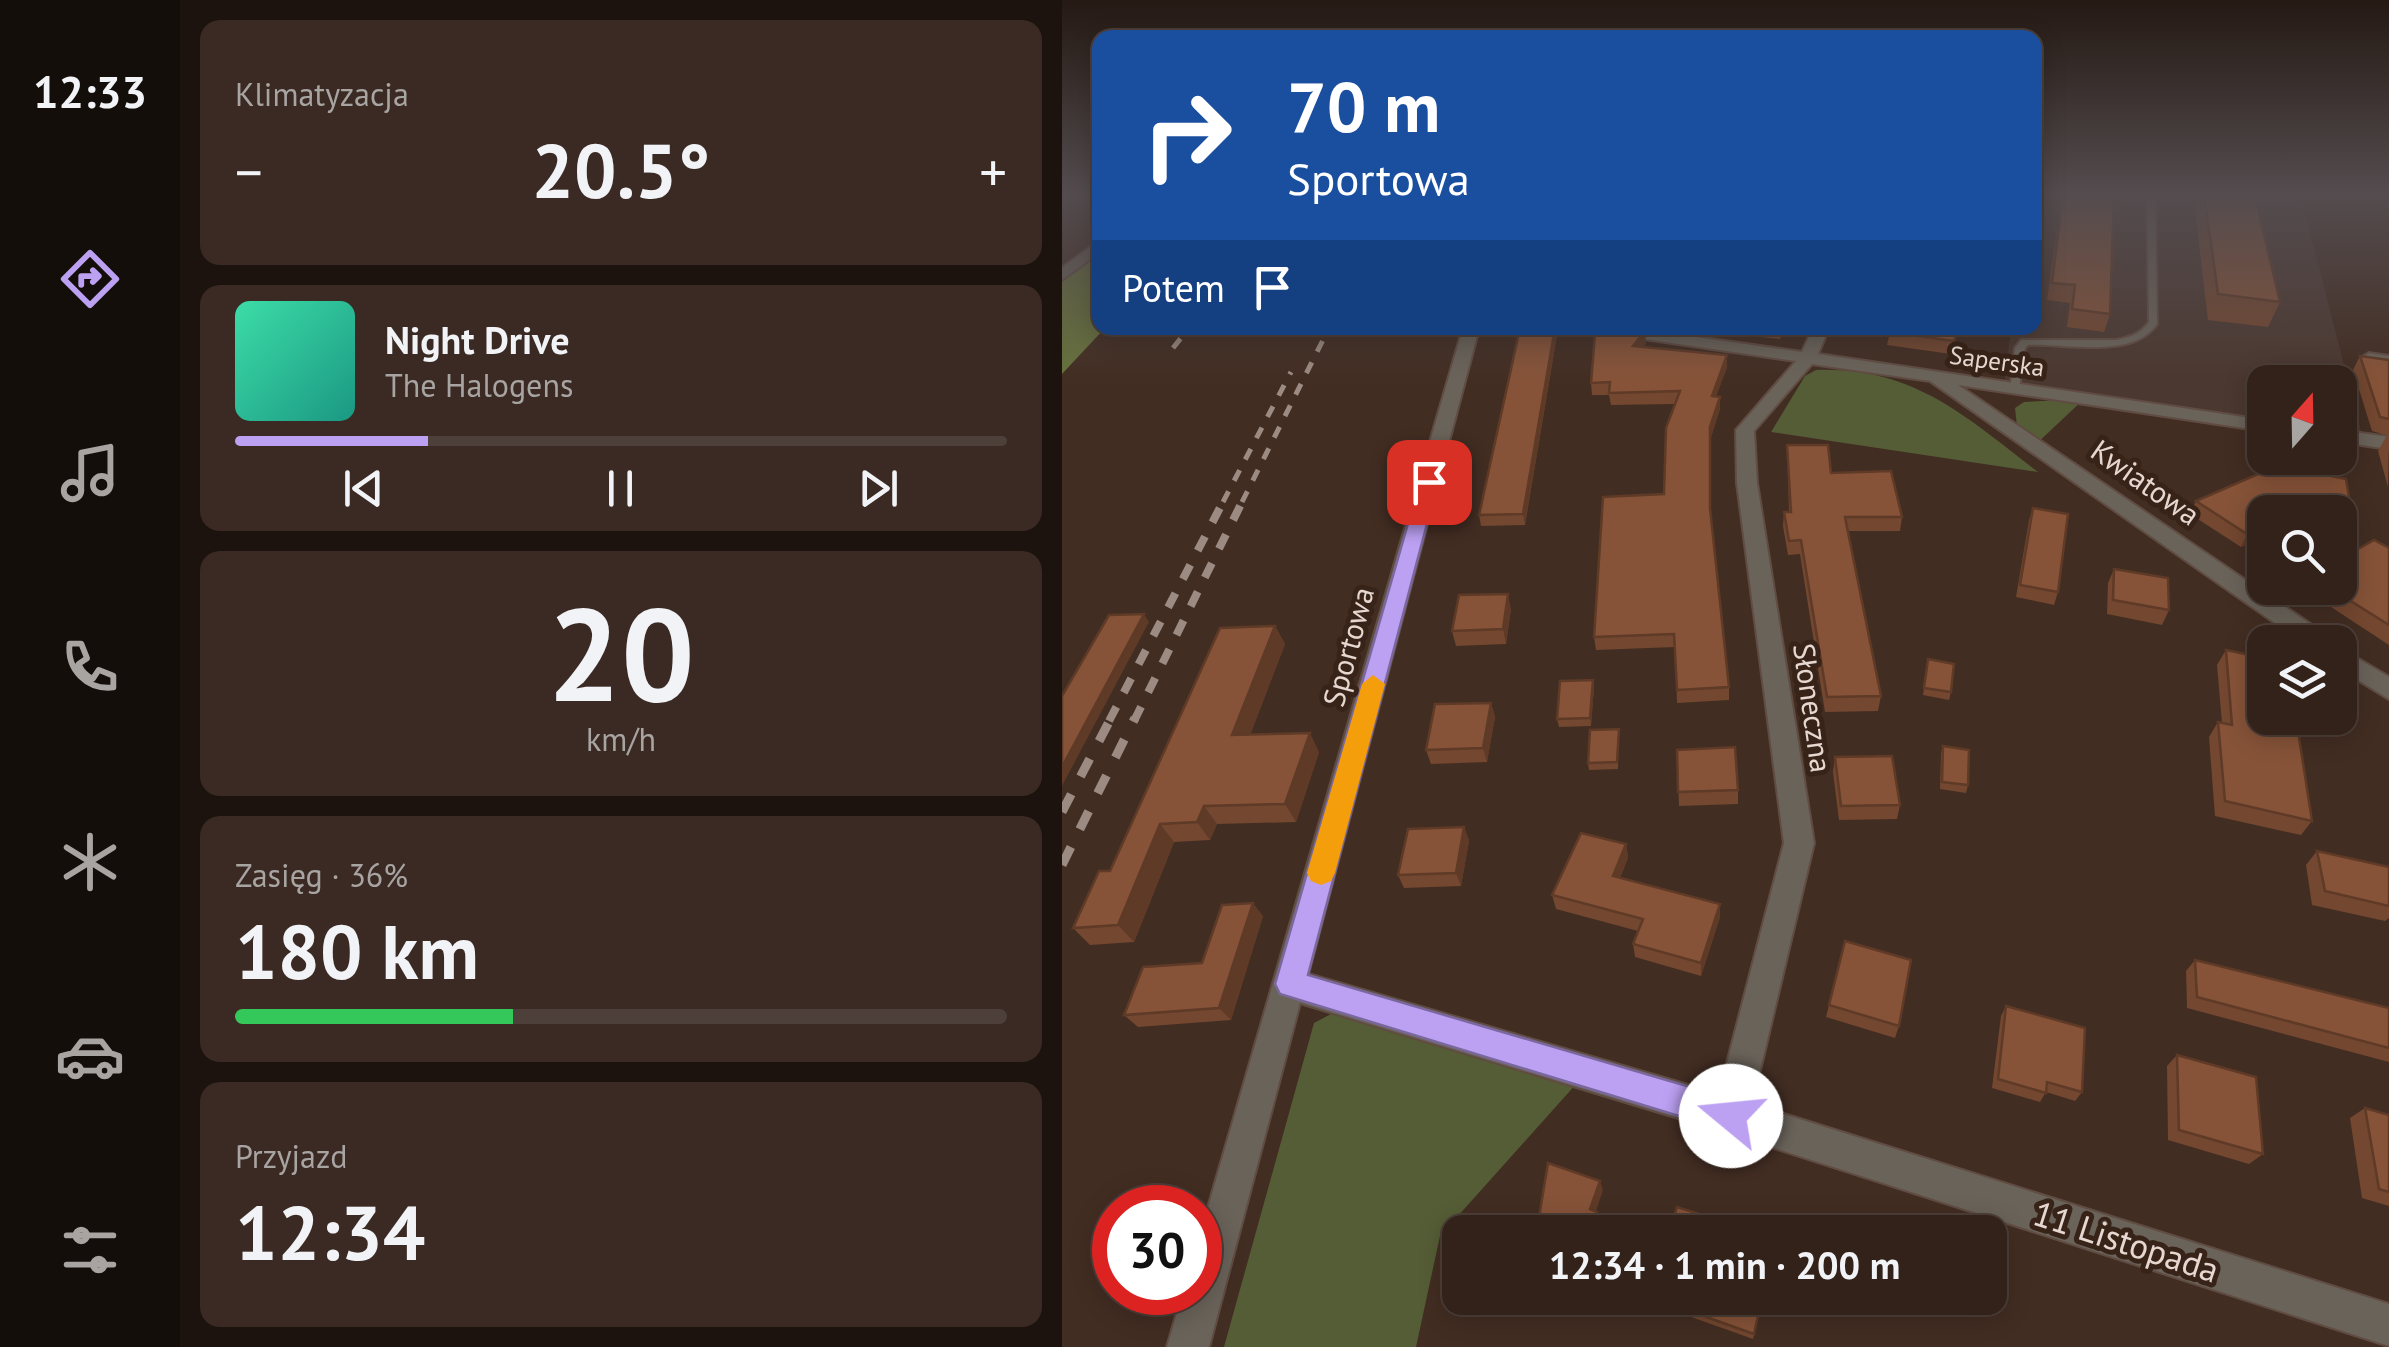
<!DOCTYPE html>
<html lang="pl">
<meta charset="utf-8">
<style>
:root{--surface:#32221a;--page:#3a2a23;--text:#f1f3f6;--muted:#a8a4a2;--line:#4d3f39;--accent:#bca0f2}
body{margin:0;font-family:"PT Sans",sans-serif;background:var(--page);color:var(--text);height:100vh;display:flex;flex-direction:column;font-size:38px;white-space:nowrap}
*{box-sizing:border-box;margin:0}
p{font-size:32px;color:var(--muted)}
.icon{flex:none;width:55px;height:55px;fill:none;stroke:currentColor;stroke-width:2;stroke-linecap:round;stroke-linejoin:round}
.map{position:relative;flex:1;overflow:hidden}
.details{display:flex;flex-direction:column;gap:20px;padding:20px;background:#1c130e;width:882px}
.details>*{flex:none}
.guide{position:absolute;left:30px;top:30px;width:950px;height:305px;border-radius:20px;box-shadow:0 5px 25px #0003,0 0 0 2px var(--line);background:#1a4fa0;color:#fff;overflow:hidden}
.needle{width:65px;rotate:20deg}
.buttons{position:absolute;left:1185px;top:365px;display:grid;gap:20px}
.buttons a{display:grid;place-items:center;width:110px;height:110px;border-radius:20px;background:var(--surface);box-shadow:0 5px 25px #0003,0 0 0 2px var(--line);font-size:50px}
.speed{position:absolute;left:30px;top:1185px;display:flex;gap:20px;font-size:50px;font-weight:700;text-align:center}
.speed>*{display:grid;place-content:center;width:130px;height:130px;border-radius:50%;background:var(--surface);box-shadow:0 5px 25px #0003,0 0 0 2px var(--line);line-height:1}
.speed .limit{border:15px solid #d22;background:#fff;color:#111}
.pin{position:absolute;display:grid;place-items:center;width:85px;height:85px;color:#fff;margin:-42px;border-radius:20px;box-shadow:0 5px 15px #0006}
.me{position:absolute;width:110px;margin:-55px;rotate:287deg;stroke-linejoin:round;filter:drop-shadow(0 0 8px #0008)}
.turn{display:flex;align-items:center;gap:35px;height:210px;padding:0 30px;font-size:45px}
.turn .icon{width:130px;height:130px;stroke-width:2.5}
.turn b{display:block;font-size:70px;line-height:85px}
.then{display:flex;align-items:center;height:95px;padding:0 30px;background:#0003;gap:20px;font-size:38px}
.big{font-size:75px;font-weight:700;line-height:1.1}
.details .card{flex:1;display:flex;flex-direction:column;justify-content:center;gap:15px;min-width:0;padding:0 35px;border-radius:20px;background:var(--page)}
.details .dial{align-items:center;gap:0}
.dial b{font-size:130px;line-height:1}
.song{display:flex;align-items:center;gap:30px}
.cover{width:120px;height:120px;border-radius:15px;background:linear-gradient(135deg,hsl(160 70% 55%),hsl(170 70% 35%))}
.played{height:10px;border-radius:5px;background:linear-gradient(90deg,var(--accent) 25%,var(--line) 25%)}
.keys{display:flex;justify-content:space-around;direction:ltr}
.heat{display:flex;justify-content:space-between;align-items:center;font-size:55px;direction:ltr}
.charge{height:15px;border-radius:8px;background:linear-gradient(90deg,#34c759 36%,var(--line) 0)}
.trip{position:absolute;left:380px;top:1215px;width:565px;height:100px;border-radius:20px;background:var(--surface);box-shadow:0 5px 25px #0003,0 0 0 2px var(--line);font-weight:700;line-height:100px;text-align:center}
main{display:flex;flex:1;min-height:0}
.tab-bar{display:flex;flex-direction:column;width:180px;justify-content:space-around;align-items:center;background:#140e0a;color:var(--muted)}
.tab-bar .icon{width:70px;height:70px}
.tab-bar .active{color:var(--accent)}
.tab-bar b{font-size:45px;color:var(--text)}
.map>svg:first-child{display:block}
</style>
<main>
<nav class="tab-bar">
<b>12:33</b>
<svg class="icon active" aria-label="directions" viewBox="0 0 24 24"><path d="M12 3l9 9-9 9-9-9zM9 14v-3h6M13 9l2 2-2 2"/></svg>
<svg class="icon" aria-label="music" viewBox="0 0 24 24"><path d="M9 18V5l10-2v13"/><circle cx="6" cy="18" r="3"/><circle cx="16" cy="16" r="3"/></svg>
<svg class="icon" aria-label="phone" viewBox="0 0 24 24"><path d="M5 4h4l2 5-3 2q2 4 5 5l2-3 5 2v4C11 20 4 13 5 4z"/></svg>
<svg class="icon" aria-label="climate" viewBox="0 0 24 24"><path d="M12 3v18M4 7l16 10M4 17L20 7"/></svg>
<svg class="icon" aria-label="car" viewBox="0 0 24 24"><path d="M5 17H2v-5l4-1 3-4h7l3 4 3 1v5h-3M9 17h6M6 11h13"/><circle cx="7" cy="17" r="2"/><circle cx="17" cy="17" r="2"/></svg>
<svg class="icon" aria-label="filters" viewBox="0 0 24 24"><path d="M4 7h16M4 17h16"/><circle cx="9" cy="7" r="2"/><circle cx="15" cy="17" r="2"/></svg>
</nav>
<section class="details">
<div class="card"><p>Klimatyzacja</p>
<div class="heat"><a>−</a><b class="big">20.5°</b><a>+</a></div>
</div>
<div class="card">
<div class="song"><i class="cover"></i><div><b>Night Drive</b><p>The Halogens</p></div></div>
<div class="played"></div>
<div class="keys"><svg class="icon" aria-label="previous" viewBox="0 0 24 24"><path d="M18 5L8 12l10 7zM5 5v14"/></svg><svg class="icon" aria-label="pause" viewBox="0 0 24 24"><path d="M8 5v14M16 5v14"/></svg><svg class="icon" aria-label="next" viewBox="0 0 24 24"><path d="M6 5l10 7-10 7zM19 5v14"/></svg></div>
</div>
<div class="card dial"><b>20</b><p>km/h</p></div>
<div class="card"><p>Zasięg · 36%</p><b class="big">180 km</b><div class="charge"></div></div>
<div class="card"><p>Przyjazd</p><b class="big">12:34</b></div>
</section>
<div class="map">
<svg width="1327" height="1347" viewBox="0 0 1327 1347">
<rect width="100%" height="100%" fill="#422d22"/>
<polygon fill="#4b3830" points="973,193 1238,193 1301,439 1278,436 1278,382 1202,382 1202,425 942,387 949,328 972,328"/>
<g fill="#555d36">
<path d="M754,370C852,367 903,416 976,472L709,432L743,376Z"/>
<polygon points="1022,399 972,446 956,435 953,408 962,402"/>
<polygon points="290,1003 524,1073 378,1236 354,1347 162,1347 252,1023"/>
</g>
<polygon fill="#67723c" points="37,244 38,328 43,328 0,374 0,276"/>
<g fill="none" stroke-linecap="round" stroke-linejoin="round">
<g stroke="#604c42" stroke-width="4">
<g id="service">
<path d="M1085,193H1093L1095,324C1070,360 1004,343 966,345L963,348L957,389L948,391L953,348L959,340H1054C1069,337 1078,334 1087,322Z"/>
<polygon points="1307,353 1327,356 1327,362 1303,358 1302,356"/>
</g>
</g>
<g stroke="#604c42" stroke-width="4">
<g id="minor">
<polygon points="38,240 38,252 0,280 0,268"/>
<polygon points="401,328 417,328 246,974 657,1094 722,843 675,483 674,430 734,361 541,333 533,328 571,328 740,352 751,328 767,328 756,354 1202,420 1202,431 896,385 1266,636 1269,642 1240,642 868,381 750,364 692,431 695,483 752,843 690,1104 1327,1304 1327,1346 669,1134 238,1003 147,1347 105,1347 121,1292 138,1292 138,1235"/>
<polygon points="1278,430 1327,437 1327,449 1278,442"/>
<polygon points="1278,648 1327,677 1327,699 1278,669"/>
</g>
</g>
<use href="#service" fill="#6a635a" fill-rule="evenodd"/>
<use href="#minor" fill="#6a635a" fill-rule="evenodd"/>
<g stroke="#9c8b82" stroke-width="5" stroke-dasharray="12 12" stroke-linecap="butt">
<polyline points="111,348 127,328"/>
<polyline points="161,502 229,372"/>
<polyline points="180,502 267,328"/>
</g>
<g stroke="#9c8b82" stroke-width="8" stroke-dasharray="16 16" stroke-linecap="butt">
<polyline points="47,721 162,500"/>
<polyline points="72,721 181,500"/>
</g>
<g stroke="#9c8b82" stroke-width="9" stroke-dasharray="20 20" stroke-linecap="butt">
<polyline points="0,812 49,718"/>
<polyline points="0,865 73,718"/>
</g>
</g>
<g fill="#734730">
<polygon points="1000,193 1052,193 1048,314 1042,332 1005,327 1008,303 985,300"/>
<polygon points="1131,193 1192,193 1218,302 1206,327 1146,320"/>
<polygon points="680,328 723,328 718,339 680,335"/>
<polygon points="829,328 897,328 889,354 825,345"/>
<polygon points="495,335 463,525 419,526 417,515"/>
<polygon points="584,343 581,347 665,367 654,396 658,397 658,409 648,440 648,509 667,687 667,700 615,703 613,647 534,650 532,637 602,494 613,404 549,405 547,395 530,395 529,383"/>
<polygon points="1298,356 1327,360 1327,436 1310,431 1291,370"/>
<polygon points="1324,437 1327,437 1326,487 1316,451"/>
<polygon points="725,445 840,517 838,531 786,531 819,696 816,711 763,712 738,554 726,555 721,526 722,512 727,512"/>
<polygon points="1259,474 1296,549 1327,548 1327,645 1240,588 1278,588 1279,558 1278,556 1278,512 1202,512 1202,538 1179,547 1128,514 1134,501"/>
<polygon points="971,508 996,592 992,605 954,597 967,520"/>
<polygon points="1052,569 1107,610 1100,625 1045,614 1046,583"/>
<polygon points="449,609 444,644 394,646 390,631"/>
<polygon points="213,626 223,644 188,735 257,752 234,822 155,824 148,840 112,842 72,942 28,945 11,928"/>
<polygon points="1164,650 1250,821 1239,835 1153,816 1147,737 1156,722 1160,723 1155,665"/>
<polygon points="866,659 889,692 887,700 861,695"/>
<polygon points="532,687 529,726 497,727 495,719"/>
<polygon points="429,703 433,717 425,762 369,764 364,750"/>
<polygon points="557,729 556,769 527,770 526,763"/>
<polygon points="881,746 906,785 904,793 878,789 879,753"/>
<polygon points="615,750 676,790 676,804 617,806"/>
<polygon points="773,757 838,805 835,819 777,820 771,772"/>
<polygon points="402,827 407,841 399,886 342,888 336,875"/>
<polygon points="564,844 566,858 558,878 658,917 639,976 573,957 571,944 576,931 494,909 490,895"/>
<polygon points="1255,851 1327,867 1327,918 1323,921 1250,905 1244,865"/>
<polygon points="201,916 169,1020 76,1027 62,1015 140,963"/>
<polygon points="1133,960 1327,1008 1327,1062 1125,1008 1124,971"/>
<polygon points="767,1005 837,1026 833,1038 764,1017"/>
<polygon points="944,1006 1020,1092 1013,1101 984,1092 978,1102 930,1088 939,1016"/>
<polygon points="1115,1055 1201,1154 1187,1164 1106,1140 1105,1066"/>
<polygon points="1303,1108 1327,1115 1327,1206 1300,1198 1288,1118"/>
<polygon points="588,1298 701,1298 691,1339 590,1303"/>
</g>
<g fill="#5e3a27">
<polygon points="494,328 495,335 463,525 461,514"/>
<polygon points="583,331 584,343 572,358 571,346"/>
<polygon points="665,355 665,367 650,408 650,396"/>
<polygon points="658,397 658,409 648,440 648,427"/>
<polygon points="1202,528 1202,538 1179,547 1185,534"/>
<polygon points="446,594 449,609 444,644 441,629"/>
<polygon points="82,614 87,622 0,786 0,767"/>
<polygon points="213,626 223,644 181,754 170,735"/>
<polygon points="531,680 532,687 529,726 528,718"/>
<polygon points="429,703 433,717 425,762 421,748"/>
<polygon points="248,733 257,752 234,822 223,804"/>
<polygon points="142,806 155,824 148,840 135,822"/>
<polygon points="98,824 112,842 72,942 56,925"/>
<polygon points="402,827 407,841 399,886 394,873"/>
<polygon points="564,844 566,858 553,889 551,876"/>
<polygon points="191,903 201,916 169,1020 157,1008"/>
<polygon points="658,904 658,917 639,976 639,963"/>
<polygon points="538,1181 541,1190 532,1218 528,1209"/>
<polygon points="535,1212 539,1221 534,1232 527,1232"/>
</g>
<g fill="#865338" stroke="#5e3a27" stroke-width="2.5">
<polygon points="1001,193 1052,193 1048,314 1010,309 1013,285 990,283"/>
<polygon points="1142,193 1192,193 1218,302 1156,294"/>
<polygon points="458,328 493,328 461,514 417,515"/>
<polygon points="540,328 559,328 583,331 571,346 665,355 650,396 658,397 648,427 648,508 667,687 615,690 612,634 532,637 541,497 602,494 604,428 618,391 547,393 548,382 529,383 533,335"/>
<polygon points="829,328 896,328 892,341 827,332"/>
<polygon points="1298,356 1327,360 1327,419 1318,417"/>
<polygon points="725,445 766,445 769,473 829,471 840,517 783,517 819,696 765,697 739,540 727,541 722,512 729,512"/>
<polygon points="1233,458 1255,458 1259,474 1284,479 1296,549 1312,540 1327,548 1327,625 1268,588 1278,588 1278,559 1295,549 1278,539 1278,512 1202,512 1202,528 1185,534 1134,501"/>
<polygon points="971,508 1006,514 996,592 958,585"/>
<polygon points="1052,569 1106,578 1107,610 1051,600"/>
<polygon points="446,594 441,629 390,631 397,595"/>
<polygon points="82,614 0,767 0,696 47,615"/>
<polygon points="213,626 170,735 248,733 223,804 142,806 135,822 98,824 56,925 11,928 37,871 48,871 158,628"/>
<polygon points="1164,650 1202,658 1202,718 1234,718 1250,821 1163,801 1156,722 1170,725"/>
<polygon points="866,659 892,664 889,692 862,688"/>
<polygon points="531,680 528,718 495,719 498,681"/>
<polygon points="429,703 421,748 364,750 373,704"/>
<polygon points="557,729 555,762 526,763 528,730"/>
<polygon points="881,746 907,750 906,785 880,782"/>
<polygon points="673,747 676,790 616,792 615,750"/>
<polygon points="830,756 838,805 779,806 773,757"/>
<polygon points="402,827 394,873 336,875 346,829"/>
<polygon points="519,833 564,844 551,876 658,904 639,963 571,944 581,919 490,895"/>
<polygon points="1255,851 1327,867 1327,906 1263,891"/>
<polygon points="191,903 157,1008 62,1015 81,967 140,963 160,905"/>
<polygon points="783,941 849,960 837,1026 767,1005"/>
<polygon points="1133,960 1327,1008 1327,1048 1135,997"/>
<polygon points="944,1006 1023,1028 1020,1092 985,1082 984,1093 936,1079"/>
<polygon points="1115,1055 1194,1077 1201,1154 1117,1130"/>
<polygon points="1303,1108 1327,1115 1327,1192 1317,1189"/>
<polygon points="486,1163 538,1181 528,1209 535,1212 527,1232 487,1232 475,1229"/>
<polygon points="615,1207 694,1232 607,1232"/>
<polygon points="591,1298 700,1298 692,1334"/>
</g>
<linearGradient id="sky" x2="0" y2="1"><stop stop-color="#241913"/><stop offset="0.51" stop-color="#544c4f"/><stop offset="1" stop-color="#544c4f" stop-opacity="0"/></linearGradient>
<rect width="1327" height="381" fill="url(#sky)"/>
<polygon fill="#bca0f2" stroke="#7a689d" stroke-width="2.5" points="367,476 376,482 246,975 669,1099 681,1104 685,1116 681,1127 669,1132 218,994 213,984 358,482"/>
<polygon fill="#f59e0b" points="311,675 323,684 273,873 269,881 259,885 249,881 245,873 300,684"/>
<g text-anchor="middle" stroke-width="10" stroke-linejoin="round" paint-order="stroke">
<g font-size="25" fill="#e6d8d1" stroke="#382318">
<text transform="translate(935 361) rotate(8)" y="9">Saperska</text>
</g>
<g font-size="30" fill="#e6d8d1" stroke="#382318">
<text transform="translate(1083 483) rotate(35)" y="10">Kwiatowa</text>
<text transform="translate(287 647) rotate(-75)" y="10">Sportowa</text>
<text transform="translate(750 708) rotate(82)" y="10">Słoneczna</text>
</g>
<g font-size="35" fill="#e6d8d1" stroke="#382318">
<text transform="translate(1064 1242) rotate(18)" y="12">11 Listopada</text>
</g>
</g>
</svg>
<div class="buttons">
<a><svg class="needle" viewBox="-14 -14 28 28"><path d="M0-13l5 13h-10z" fill="#e53935"/><path d="M0 13l5-13h-10z" fill="#a8a4a2"/></svg></a>
<a><svg class="icon" aria-label="search" viewBox="0 0 24 24"><circle cx="10" cy="10" r="6"/><path d="M15 15l6 6"/></svg></a>
<a><svg class="icon" aria-label="layers" viewBox="0 0 24 24"><path d="M12 4l9 5-9 5-9-5zM3 14l9 5 9-5"/></svg></a>
</div>
<div class="speed"><div class="limit">30</div></div>
<div class="pin" style="left:367px;top:482px;background:#d93025"><svg class="icon" aria-label="arrive" viewBox="0 0 24 24"><path d="M6 21V4h12l-3 4 3 4H6"/></svg></div>
<svg class="me" style="left:669px;top:1116px" viewBox="-20 -20 40 40"><circle r="19" fill="#fff"/><path d="M0-13L10 11 0 6-10 11z" fill="#bca0f2"/></svg>
<div class="trip">12:34 · 1 min · 200 m</div>
<div class="guide">
<div class="turn"><svg class="icon" aria-label="right" viewBox="0 0 24 24"><path d="M7 20v-9h11M14 6l5 5-5 5"/></svg><div><b>70 m</b>Sportowa</div></div>
<div class="then">Potem<svg class="icon" aria-label="arrive" viewBox="0 0 24 24"><path d="M6 21V4h12l-3 4 3 4H6"/></svg></div>
</div>
</div>
</main>
